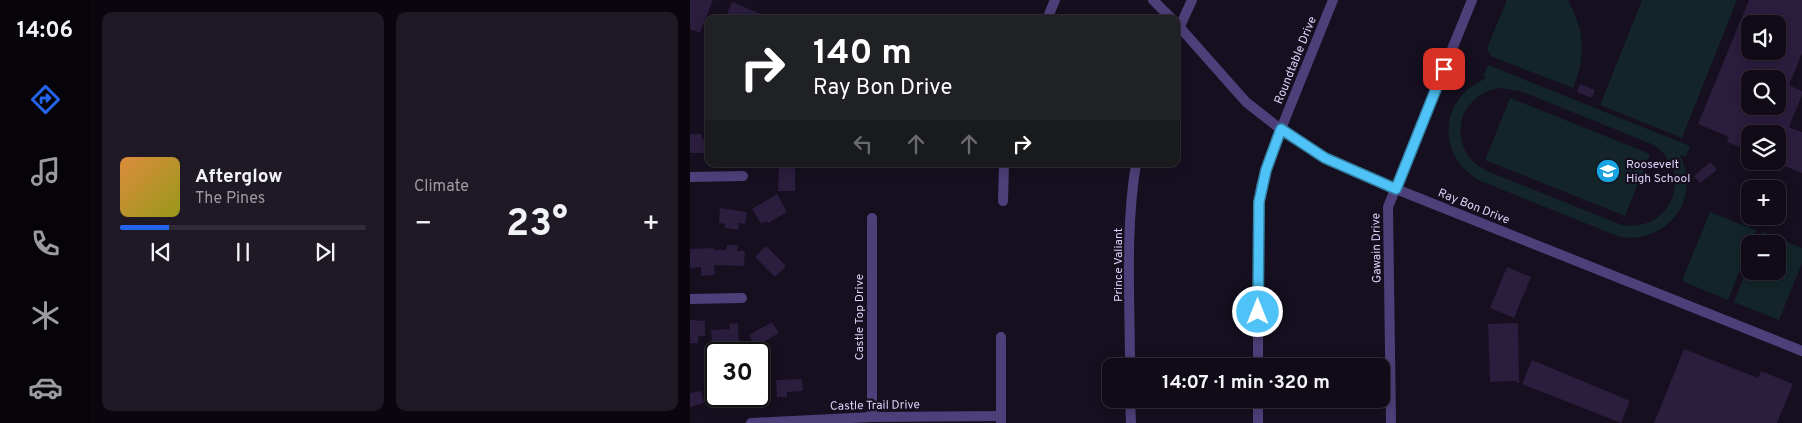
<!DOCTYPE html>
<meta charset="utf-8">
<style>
:root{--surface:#100b17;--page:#1e1924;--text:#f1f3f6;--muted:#9c9ba1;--line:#302b36;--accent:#2563eb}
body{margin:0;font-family:Overpass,sans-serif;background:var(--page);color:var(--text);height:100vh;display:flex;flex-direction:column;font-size:19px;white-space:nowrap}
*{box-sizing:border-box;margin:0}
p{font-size:16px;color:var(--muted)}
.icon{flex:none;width:28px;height:28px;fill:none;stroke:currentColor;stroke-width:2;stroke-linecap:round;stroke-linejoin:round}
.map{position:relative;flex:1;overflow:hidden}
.panel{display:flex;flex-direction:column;gap:12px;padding:12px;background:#09060d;width:600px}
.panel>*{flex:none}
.guide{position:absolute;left:15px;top:15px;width:475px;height:152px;border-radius:10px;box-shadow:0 2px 12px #0003,0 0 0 1px var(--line);background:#202124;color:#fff;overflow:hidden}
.buttons{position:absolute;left:1051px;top:15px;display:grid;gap:10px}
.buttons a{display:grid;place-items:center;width:45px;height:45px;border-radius:10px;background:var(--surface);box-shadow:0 2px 12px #0003,0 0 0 1px var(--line);font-size:25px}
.speed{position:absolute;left:15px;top:342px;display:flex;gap:10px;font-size:25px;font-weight:700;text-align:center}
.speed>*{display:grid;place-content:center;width:65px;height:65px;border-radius:50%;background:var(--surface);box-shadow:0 2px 12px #0003,0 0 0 1px var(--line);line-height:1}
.speed .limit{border:2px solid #111;border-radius:8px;background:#fff;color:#111}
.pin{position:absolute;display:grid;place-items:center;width:42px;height:42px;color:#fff;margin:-21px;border-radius:10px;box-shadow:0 2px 8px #0006}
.me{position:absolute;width:55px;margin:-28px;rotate:0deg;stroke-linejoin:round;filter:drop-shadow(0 0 4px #0008)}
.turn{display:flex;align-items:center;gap:18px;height:105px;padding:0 25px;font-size:22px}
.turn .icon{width:65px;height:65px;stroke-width:2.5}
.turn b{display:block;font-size:35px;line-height:42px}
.lanes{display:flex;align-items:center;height:48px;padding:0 25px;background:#0003;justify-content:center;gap:25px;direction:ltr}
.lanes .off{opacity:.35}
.big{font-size:38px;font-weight:700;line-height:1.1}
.panel .tile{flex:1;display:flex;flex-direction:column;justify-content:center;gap:8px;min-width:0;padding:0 18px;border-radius:10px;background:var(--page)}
.song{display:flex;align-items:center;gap:15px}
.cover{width:60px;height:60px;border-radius:8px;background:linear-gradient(135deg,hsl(30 70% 55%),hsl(60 70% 35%))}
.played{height:5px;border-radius:2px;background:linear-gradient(90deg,var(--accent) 20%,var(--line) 20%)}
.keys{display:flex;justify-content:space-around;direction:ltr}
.heat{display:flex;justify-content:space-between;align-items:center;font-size:28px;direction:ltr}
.panel .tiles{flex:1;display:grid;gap:12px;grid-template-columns:repeat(2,1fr)}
.trip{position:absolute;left:412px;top:358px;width:288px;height:50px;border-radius:10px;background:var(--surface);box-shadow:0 2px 12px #0003,0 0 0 1px var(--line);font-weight:700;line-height:50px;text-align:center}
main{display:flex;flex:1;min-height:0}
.dock{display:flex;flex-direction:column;width:90px;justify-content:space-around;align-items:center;background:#060409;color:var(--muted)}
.dock .icon{width:35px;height:35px}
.dock .on{color:var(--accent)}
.dock b{font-size:22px;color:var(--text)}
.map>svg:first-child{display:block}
</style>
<main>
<nav class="dock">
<b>14:06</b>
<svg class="icon on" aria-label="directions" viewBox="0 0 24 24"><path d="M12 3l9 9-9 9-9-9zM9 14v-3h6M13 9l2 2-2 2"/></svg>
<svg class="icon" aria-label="music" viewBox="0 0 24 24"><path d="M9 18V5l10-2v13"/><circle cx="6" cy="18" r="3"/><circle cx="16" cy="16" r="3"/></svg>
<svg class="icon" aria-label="phone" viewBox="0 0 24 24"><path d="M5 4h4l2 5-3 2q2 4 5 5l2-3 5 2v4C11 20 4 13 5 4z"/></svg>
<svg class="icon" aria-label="climate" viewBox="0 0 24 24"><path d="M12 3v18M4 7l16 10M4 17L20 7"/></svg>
<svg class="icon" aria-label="car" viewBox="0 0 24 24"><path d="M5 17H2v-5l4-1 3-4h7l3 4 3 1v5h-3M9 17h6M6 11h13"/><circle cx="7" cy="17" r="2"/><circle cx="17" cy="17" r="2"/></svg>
</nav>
<section class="panel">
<div class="tiles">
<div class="tile">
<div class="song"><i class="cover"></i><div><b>Afterglow</b><p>The Pines</p></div></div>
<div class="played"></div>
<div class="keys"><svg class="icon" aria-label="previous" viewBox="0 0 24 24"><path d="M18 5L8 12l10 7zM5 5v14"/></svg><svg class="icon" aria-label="pause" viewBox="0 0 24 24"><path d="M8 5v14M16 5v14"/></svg><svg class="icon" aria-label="next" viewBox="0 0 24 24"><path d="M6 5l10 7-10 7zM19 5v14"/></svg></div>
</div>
<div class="tile"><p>Climate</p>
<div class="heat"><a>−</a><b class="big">23°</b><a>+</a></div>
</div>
</div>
</section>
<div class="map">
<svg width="1112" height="423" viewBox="0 0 1112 423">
<rect width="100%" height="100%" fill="#150f1f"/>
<g fill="#132529" fill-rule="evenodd">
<path d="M817,0H878C895,33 896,54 883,88L801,56L797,48Z"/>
<polygon points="952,0 1047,0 992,138 910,105"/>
<path d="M798,65L1000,146L996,157L990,155C1012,200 977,244 930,237L793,182C745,159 748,97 797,78L793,76ZM810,88L830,91L964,145C1005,174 981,233 932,225L797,171C756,151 764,95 810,88Z"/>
<polygon points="820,98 960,154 935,216 795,160"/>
<polygon points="1020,212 1066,230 1038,300 992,281"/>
<polygon points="1072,232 1112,248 1112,263 1089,320 1044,302 1060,261 1060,271 1088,271 1088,244 1067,244"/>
</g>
<g fill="#2b1d3e" fill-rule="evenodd">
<polygon points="0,0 23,0 10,33 0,29"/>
<path d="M1059,0H1112V53L1099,85L1112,91V95L1099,127L1112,132V173L1088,163V134H1060V151L1037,142L1039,137L1008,124ZM1060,24H1088V51H1060ZM1060,79H1088V106H1060Z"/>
<polygon points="42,2 82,19 35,19"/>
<polygon points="890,84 905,90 902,98 887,92"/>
<polygon points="0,134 12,134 12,139 19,139 19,153 0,153"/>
<polygon points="1020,162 1027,170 1010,183 1004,176"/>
<polygon points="89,164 105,164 105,191 88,191"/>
<polygon points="87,194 97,212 78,223 76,221 71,224 62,209"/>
<polygon points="30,208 57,212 55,224 49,223 48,230 35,228 35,224 29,223"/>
<polygon points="37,245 48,245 47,251 55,251 54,266 24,265 25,275 11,276 11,267 0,268 0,249 23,248 23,250 36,250"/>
<polygon points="76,246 96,266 85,277 65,257"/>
<polygon points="817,267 841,277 824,318 800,308"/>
<polygon points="0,320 15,321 15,336 8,336 8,343 0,343"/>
<polygon points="82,322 89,333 65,347 59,335"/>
<polygon points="48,323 49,346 22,347 21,330 40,329 39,324"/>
<polygon points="828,323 829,383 825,381 800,382 798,324"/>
<polygon points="994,349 1068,378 1071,371 1103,384 1087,423 964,423"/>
<polygon points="842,360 940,401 931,423 832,384"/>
<polygon points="112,379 113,391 97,392 97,397 87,397 86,380"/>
<polygon points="11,391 14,403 0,407 0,393"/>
</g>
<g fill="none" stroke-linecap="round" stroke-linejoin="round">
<g stroke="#4d3f79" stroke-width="10">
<polyline points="357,19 365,0"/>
<polyline points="486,35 502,0"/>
<polyline points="0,177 53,176"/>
<polyline points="313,201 314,164"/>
<polyline points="182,218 182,417"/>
<polyline points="0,299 52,298"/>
<path d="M440,366C440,299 435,230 446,164"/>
<polyline points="568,366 568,221 571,186 591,129 643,0"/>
<polyline points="440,399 441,423"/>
<polyline points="568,399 568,423"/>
<polyline points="61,423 182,417 311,416"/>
<polyline points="311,423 311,337"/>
<polyline points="701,423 698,207 782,0"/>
</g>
<g stroke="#4d3f79" stroke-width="10">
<polyline points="463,0 482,19"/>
<polyline points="486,23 556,102 598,135 635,157 706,189 1112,351"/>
</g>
</g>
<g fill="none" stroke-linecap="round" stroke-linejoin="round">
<g stroke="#337fa1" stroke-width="12">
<polyline id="route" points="568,312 569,202 576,170 591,129 635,158 706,189 754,69"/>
</g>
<use href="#route" stroke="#4fc3f7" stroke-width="9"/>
</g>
<defs>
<g id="school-disc" transform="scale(1.25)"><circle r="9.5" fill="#18a2e0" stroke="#150f1f"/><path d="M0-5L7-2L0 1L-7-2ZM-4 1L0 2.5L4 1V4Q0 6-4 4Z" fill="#fff"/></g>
</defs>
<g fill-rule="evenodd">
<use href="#school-disc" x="918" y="171"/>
</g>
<g text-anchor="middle" stroke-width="4.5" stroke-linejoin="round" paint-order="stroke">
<g font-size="12" fill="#dfd2fa" stroke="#150f1f">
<text transform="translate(605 60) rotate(-68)" y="4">Roundtable Drive</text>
<text transform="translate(784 206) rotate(22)" y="4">Ray Bon Drive</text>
<text transform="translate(686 248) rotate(-91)" y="4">Gawain Drive</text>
<text transform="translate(428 265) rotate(-90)" y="4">Prince Valiant</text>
<text transform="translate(169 317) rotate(-90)" y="4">Castle Top Drive</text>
<text transform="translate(185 405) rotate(-1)" y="4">Castle Trail Drive</text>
</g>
<g font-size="12" fill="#dfd2fa" stroke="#150f1f" text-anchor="start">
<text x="936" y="168">Roosevelt<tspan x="936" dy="14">High School</tspan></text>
</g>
</g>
</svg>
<div class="buttons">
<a><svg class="icon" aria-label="sound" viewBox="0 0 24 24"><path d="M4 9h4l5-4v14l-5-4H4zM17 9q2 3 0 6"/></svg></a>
<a><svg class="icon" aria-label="search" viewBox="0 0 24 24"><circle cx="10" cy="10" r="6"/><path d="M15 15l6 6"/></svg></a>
<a><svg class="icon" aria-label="layers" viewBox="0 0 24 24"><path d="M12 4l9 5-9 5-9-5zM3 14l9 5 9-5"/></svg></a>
<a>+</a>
<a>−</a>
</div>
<div class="speed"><div class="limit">30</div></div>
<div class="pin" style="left:754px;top:69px;background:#d93025"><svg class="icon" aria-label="arrive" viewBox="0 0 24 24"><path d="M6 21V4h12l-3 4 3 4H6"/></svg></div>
<svg class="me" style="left:568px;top:312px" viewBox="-20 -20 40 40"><circle r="17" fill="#4fc3f7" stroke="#fff" stroke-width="3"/><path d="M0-11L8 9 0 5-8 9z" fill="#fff"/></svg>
<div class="trip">14:07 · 1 min · 320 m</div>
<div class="guide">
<div class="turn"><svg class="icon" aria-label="right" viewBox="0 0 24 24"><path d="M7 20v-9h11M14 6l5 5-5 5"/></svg><div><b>140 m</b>Ray Bon Drive</div></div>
<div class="lanes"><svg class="icon off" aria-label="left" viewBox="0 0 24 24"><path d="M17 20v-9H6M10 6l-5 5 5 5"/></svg><svg class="icon off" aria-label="ahead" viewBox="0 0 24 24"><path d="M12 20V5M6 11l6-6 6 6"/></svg><svg class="icon off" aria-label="ahead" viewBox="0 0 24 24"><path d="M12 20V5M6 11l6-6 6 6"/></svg><svg class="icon" aria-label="right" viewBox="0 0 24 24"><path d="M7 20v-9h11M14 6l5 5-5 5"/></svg></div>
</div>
</div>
</main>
